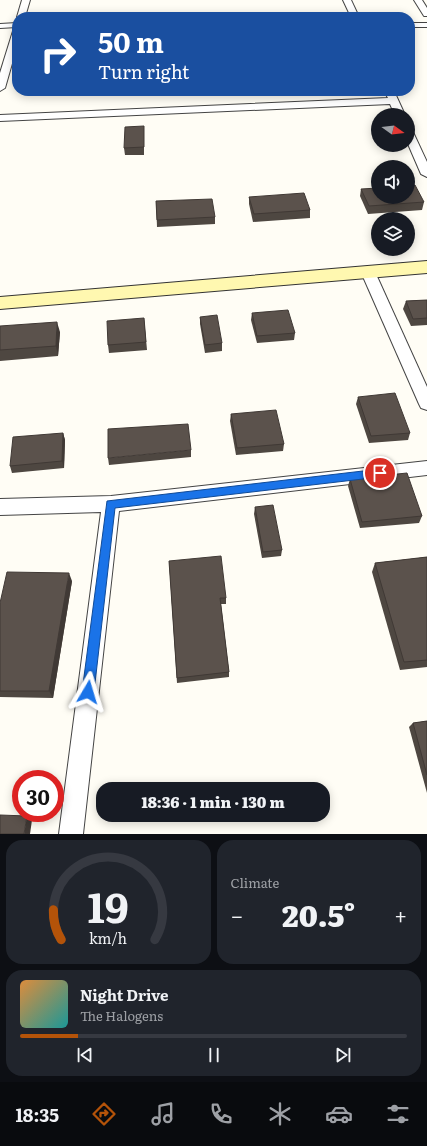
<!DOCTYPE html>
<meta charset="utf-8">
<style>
:root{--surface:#171b24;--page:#20242c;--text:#f1f3f6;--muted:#9ea1a6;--line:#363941;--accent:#b45309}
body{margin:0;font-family:Literata,serif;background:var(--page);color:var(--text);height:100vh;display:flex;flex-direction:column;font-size:15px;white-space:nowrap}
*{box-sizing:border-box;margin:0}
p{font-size:13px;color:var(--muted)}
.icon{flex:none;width:22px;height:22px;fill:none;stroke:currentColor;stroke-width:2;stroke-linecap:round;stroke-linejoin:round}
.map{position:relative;height:834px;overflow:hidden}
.drawer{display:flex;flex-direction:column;gap:6px;padding:6px;background:#0d0f14;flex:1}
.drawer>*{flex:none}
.top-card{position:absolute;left:12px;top:12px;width:403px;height:84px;border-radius:16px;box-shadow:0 2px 10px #0003;background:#1a4fa0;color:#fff;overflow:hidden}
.needle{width:26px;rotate:105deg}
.buttons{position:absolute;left:371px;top:108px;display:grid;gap:8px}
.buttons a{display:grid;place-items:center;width:44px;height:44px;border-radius:50%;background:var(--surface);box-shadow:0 2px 10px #0003;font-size:20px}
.speed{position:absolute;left:12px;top:770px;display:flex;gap:8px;font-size:20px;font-weight:700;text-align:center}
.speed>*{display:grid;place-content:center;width:52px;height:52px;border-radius:50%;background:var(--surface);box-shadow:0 2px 10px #0003;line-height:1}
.speed .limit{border:6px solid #d22;background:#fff;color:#111}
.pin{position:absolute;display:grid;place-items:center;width:34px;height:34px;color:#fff;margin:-17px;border:2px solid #fff;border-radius:50%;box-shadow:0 1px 4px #0007}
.me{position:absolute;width:44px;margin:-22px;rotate:7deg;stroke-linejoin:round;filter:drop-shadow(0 0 3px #0008)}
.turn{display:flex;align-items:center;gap:14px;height:84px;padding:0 20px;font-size:18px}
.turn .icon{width:52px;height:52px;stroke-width:2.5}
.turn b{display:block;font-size:28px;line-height:34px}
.big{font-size:30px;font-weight:800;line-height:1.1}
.drawer .tile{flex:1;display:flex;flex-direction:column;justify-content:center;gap:6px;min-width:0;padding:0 14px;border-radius:16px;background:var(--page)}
.drawer .dial{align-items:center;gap:0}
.dial svg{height:104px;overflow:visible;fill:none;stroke:var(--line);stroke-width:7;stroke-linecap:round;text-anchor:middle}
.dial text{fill:var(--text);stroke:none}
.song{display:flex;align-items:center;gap:12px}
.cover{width:48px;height:48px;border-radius:6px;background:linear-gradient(135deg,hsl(30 70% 55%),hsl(180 70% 35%))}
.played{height:4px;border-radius:2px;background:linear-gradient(90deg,var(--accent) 15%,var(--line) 15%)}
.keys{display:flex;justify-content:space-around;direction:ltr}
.heat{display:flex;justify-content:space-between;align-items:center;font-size:22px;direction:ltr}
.drawer .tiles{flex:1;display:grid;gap:6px;grid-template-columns:1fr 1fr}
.tile:last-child{grid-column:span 2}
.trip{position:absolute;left:96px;top:782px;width:234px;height:40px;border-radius:16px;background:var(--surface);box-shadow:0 2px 10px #0003;font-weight:800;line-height:40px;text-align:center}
.dock{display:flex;height:64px;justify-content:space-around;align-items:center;background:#090b0e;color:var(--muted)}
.dock .icon{width:28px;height:28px}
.dock .selected{color:var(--accent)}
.dock b{font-size:18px;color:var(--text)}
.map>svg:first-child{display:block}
</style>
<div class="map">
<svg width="427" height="834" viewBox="0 0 427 834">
<rect width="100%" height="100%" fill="#fffdf5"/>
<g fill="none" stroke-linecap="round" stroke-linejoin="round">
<g stroke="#444" stroke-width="2">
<g id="street">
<polygon points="22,0 30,0 25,17 17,17"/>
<polygon points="343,0 351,0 359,17 351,17"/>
<polygon points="414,0 422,0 427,8 427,16 424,16"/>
<polygon points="17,23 17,27 0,28 0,24"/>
<rect x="410" y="23" width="17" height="4"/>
<polygon points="17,28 17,46 5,88 0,91 0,73 13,31"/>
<polygon points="384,91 394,91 405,115 395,115 390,104 0,121 0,115 388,98"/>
<polygon points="408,129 413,132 427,162 427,177 421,174 408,144"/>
<polygon points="368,268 373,269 375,272 427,387 427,410 421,408 419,404 361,272 363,269"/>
<polygon points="427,461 427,475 119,511 83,834 59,834 101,512 0,515 0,499 111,496"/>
</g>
</g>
<g stroke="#333" stroke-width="2">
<polygon id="secondary" points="427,261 427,273 0,309 0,297"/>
</g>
<use href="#street" fill="#fff" fill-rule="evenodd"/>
<use href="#secondary" fill="#fff8b0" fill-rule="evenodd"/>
</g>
<g fill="#4e4741">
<polygon points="144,126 144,155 125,155 124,148"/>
<polygon points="361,189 424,202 422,210 368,214 360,196"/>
<polygon points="249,197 310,210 310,218 253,222 249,204"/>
<polygon points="156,201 215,217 215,224 157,227"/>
<polygon points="427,300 427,325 411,326 403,309 406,301"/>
<polygon points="252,313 295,333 294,340 257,343 251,320"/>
<polygon points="200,317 222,343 222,351 205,353 200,324"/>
<polygon points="144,318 147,350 109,353 108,345"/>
<polygon points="0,326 60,332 58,356 0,361"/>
<polygon points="358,397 410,433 408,440 369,443 356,404"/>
<polygon points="231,414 284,444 283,451 236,455 230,421"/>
<polygon points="63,433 65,440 64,468 12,473 10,466"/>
<polygon points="191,450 191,457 109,465 108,458"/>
<polygon points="350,479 422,516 419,523 360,528 348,486"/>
<polygon points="255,507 282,550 281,556 262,558 254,514"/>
<polygon points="427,557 427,667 400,670 372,572 375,563"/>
<polygon points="169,561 226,598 226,604 221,604 229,672 229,677 177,683"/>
<polygon points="72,581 53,698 0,697 0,603"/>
<polygon points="427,721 427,793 409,727 413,723"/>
</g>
<g fill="#403935">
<polygon points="57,322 60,332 58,356 56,346"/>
<polygon points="63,433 65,440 64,468 62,461"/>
<polygon points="69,573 72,581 53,698 49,691"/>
<polygon points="27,816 32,820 30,834 24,834"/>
</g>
<g fill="#5b524c" stroke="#403935">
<polygon points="144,126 144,147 124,148 125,127"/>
<polygon points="415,185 424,202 369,206 361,189 378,188 378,197 408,197 408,186"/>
<polygon points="304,193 310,210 254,214 249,197"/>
<polygon points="212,199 215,217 157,220 156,201"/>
<polygon points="427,300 427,318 413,319 406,301"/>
<polygon points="288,310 295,333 257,336 252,313"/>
<polygon points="217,315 222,343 205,345 200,317"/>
<polygon points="144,318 146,342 108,345 107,321"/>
<polygon points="57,322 56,346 0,350 0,326"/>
<polygon points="395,393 410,433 371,436 358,397"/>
<polygon points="276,410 284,444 237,448 231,414"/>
<polygon points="188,424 191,450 108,458 108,429"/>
<polygon points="63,433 62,461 10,466 13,437"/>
<polygon points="407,473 422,516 362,522 350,479"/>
<polygon points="273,505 282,550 263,552 255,507"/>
<polygon points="221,556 226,598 220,598 229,672 177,678 169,561"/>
<polygon points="427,557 427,660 404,662 375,563"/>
<polygon points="7,572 69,573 49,691 0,691 0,603"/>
<polygon points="427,721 427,775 413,723"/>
<polygon points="0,815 27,816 24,834 0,834"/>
</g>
<polygon fill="#1a73e8" stroke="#114b97" points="380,469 383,471 384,473 383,476 380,477 115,508 94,692 93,697 88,699 84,697 82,692 107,501"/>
</svg>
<div class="buttons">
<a><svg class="needle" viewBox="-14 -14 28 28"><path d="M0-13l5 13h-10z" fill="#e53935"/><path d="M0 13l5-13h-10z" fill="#9ea1a6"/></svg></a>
<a><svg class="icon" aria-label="sound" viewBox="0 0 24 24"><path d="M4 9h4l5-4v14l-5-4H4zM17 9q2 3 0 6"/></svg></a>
<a><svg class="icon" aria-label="layers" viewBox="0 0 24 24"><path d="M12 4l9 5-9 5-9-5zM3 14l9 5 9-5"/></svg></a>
</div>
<div class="speed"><div class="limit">30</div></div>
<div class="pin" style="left:380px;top:473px;background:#d93025"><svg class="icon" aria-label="arrive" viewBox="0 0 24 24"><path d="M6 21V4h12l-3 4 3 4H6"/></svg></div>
<svg class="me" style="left:88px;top:692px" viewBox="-20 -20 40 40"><path d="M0-17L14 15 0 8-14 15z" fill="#1a73e8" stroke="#fff" stroke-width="4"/></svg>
<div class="trip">18:36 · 1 min · 130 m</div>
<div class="top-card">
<div class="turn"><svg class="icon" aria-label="right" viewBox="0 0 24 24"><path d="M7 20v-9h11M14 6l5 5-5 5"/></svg><div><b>50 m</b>Turn right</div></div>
</div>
</div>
<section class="drawer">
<div class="tiles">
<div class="tile dial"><svg viewBox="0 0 100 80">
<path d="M14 69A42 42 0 1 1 86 69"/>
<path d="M14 69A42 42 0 0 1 8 46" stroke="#b45309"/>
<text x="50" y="56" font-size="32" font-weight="700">19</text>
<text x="50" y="72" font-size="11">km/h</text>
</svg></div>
<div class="tile"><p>Climate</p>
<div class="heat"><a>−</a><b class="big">20.5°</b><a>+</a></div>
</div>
<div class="tile">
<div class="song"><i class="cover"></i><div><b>Night Drive</b><p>The Halogens</p></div></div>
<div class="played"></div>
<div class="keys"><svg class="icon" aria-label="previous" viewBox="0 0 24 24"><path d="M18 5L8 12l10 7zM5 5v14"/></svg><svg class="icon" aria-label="pause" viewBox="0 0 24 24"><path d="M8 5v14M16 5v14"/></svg><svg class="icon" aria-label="next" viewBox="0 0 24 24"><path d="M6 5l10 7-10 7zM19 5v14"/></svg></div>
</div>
</div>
</section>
<nav class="dock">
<b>18:35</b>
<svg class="icon selected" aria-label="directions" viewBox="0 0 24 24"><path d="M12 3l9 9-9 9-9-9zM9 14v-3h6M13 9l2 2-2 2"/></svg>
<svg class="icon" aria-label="music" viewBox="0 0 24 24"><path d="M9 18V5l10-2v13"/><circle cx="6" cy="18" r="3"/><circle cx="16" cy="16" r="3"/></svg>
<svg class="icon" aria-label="phone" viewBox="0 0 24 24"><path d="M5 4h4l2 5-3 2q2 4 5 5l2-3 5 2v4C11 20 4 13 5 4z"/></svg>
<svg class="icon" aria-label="climate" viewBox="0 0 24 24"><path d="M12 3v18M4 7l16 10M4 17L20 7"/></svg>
<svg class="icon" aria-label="car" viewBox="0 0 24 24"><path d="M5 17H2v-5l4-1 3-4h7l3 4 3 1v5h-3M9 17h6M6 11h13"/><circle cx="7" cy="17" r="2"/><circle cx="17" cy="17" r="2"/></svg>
<svg class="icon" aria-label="filters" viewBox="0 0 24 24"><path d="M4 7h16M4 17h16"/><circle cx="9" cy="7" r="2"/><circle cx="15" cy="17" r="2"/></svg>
</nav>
